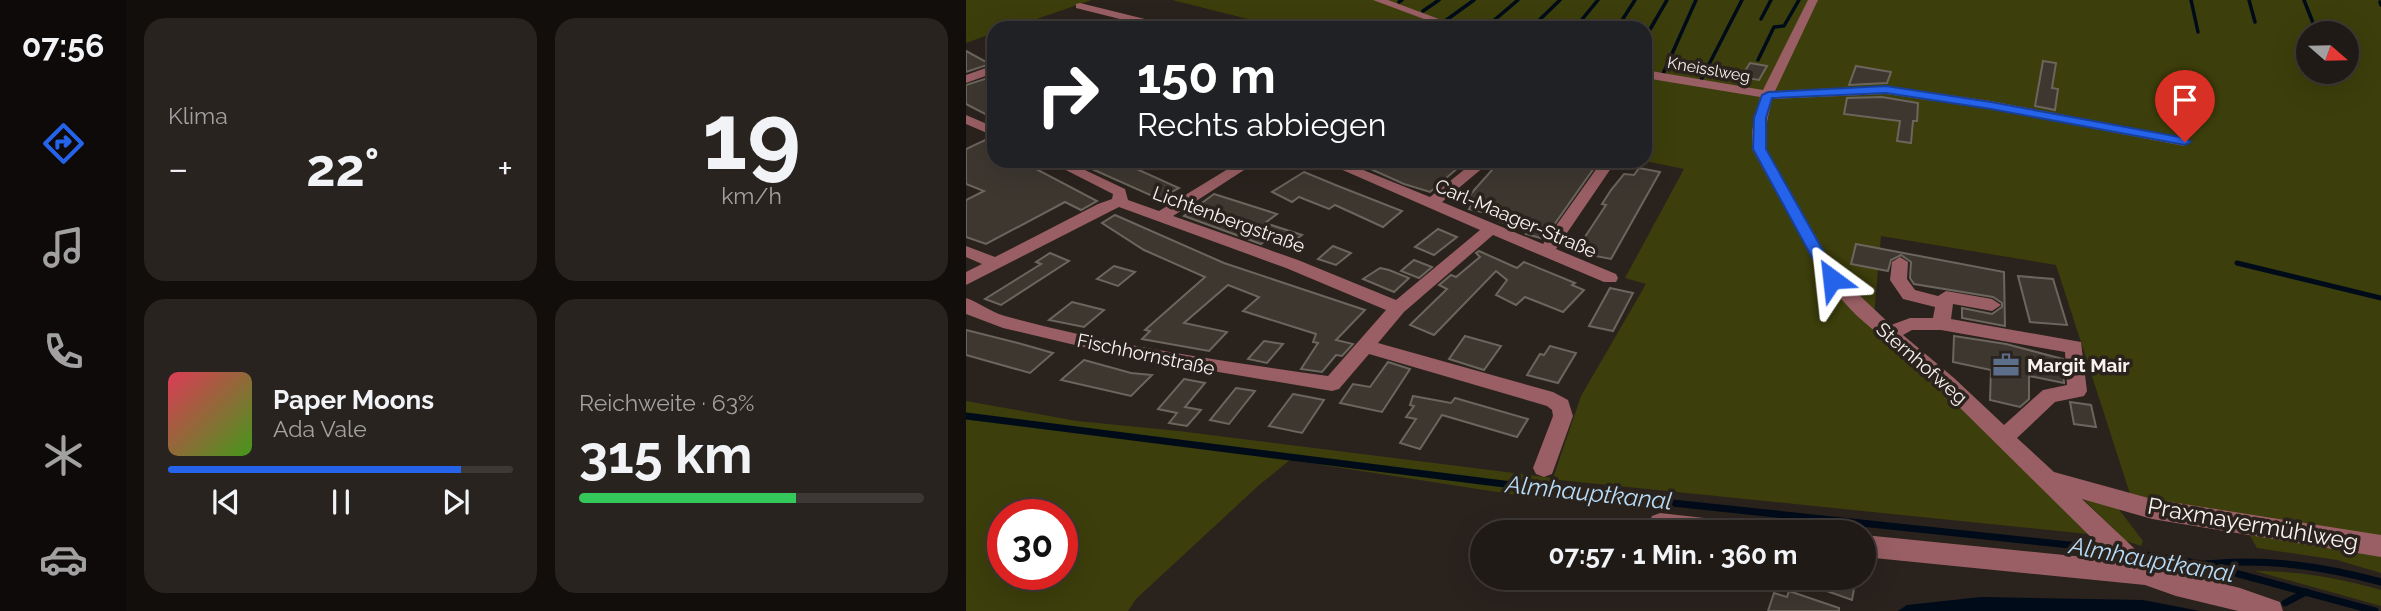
<!DOCTYPE html>
<html lang="de">
<meta charset="utf-8">
<style>
:root{--surface:#201a16;--page:#28231f;--text:#f1f3f6;--muted:#a2a1a1;--line:#3d3835;--accent:#2563eb}
body{margin:0;font-family:Raleway,sans-serif;background:var(--page);color:var(--text);height:100vh;display:flex;flex-direction:column;font-size:26px;white-space:nowrap}
*{box-sizing:border-box;margin:0}
p{font-size:23px;color:var(--muted)}
.icon{flex:none;width:38px;height:38px;fill:none;stroke:currentColor;stroke-width:2;stroke-linecap:round;stroke-linejoin:round}
.map{position:relative;flex:1;overflow:hidden}
.side{display:flex;flex-direction:column;gap:18px;padding:18px;background:#120e0c;width:840px}
.side>*{flex:none}
.hud{position:absolute;left:21px;top:21px;width:665px;height:147px;border-radius:21px;box-shadow:0 7px 28px #0002,0 0 0 2px var(--line);background:#202124;color:#fff;overflow:hidden}
.needle{width:46px;rotate:110deg}
.controls{position:absolute;left:1330px;top:21px;display:grid;gap:14px}
.controls a{display:grid;place-items:center;width:63px;height:63px;border-radius:50%;background:var(--surface);box-shadow:0 7px 28px #0002,0 0 0 2px var(--line);font-size:35px}
.speed{position:absolute;left:21px;top:499px;display:flex;gap:14px;font-size:35px;font-weight:700;text-align:center}
.speed>*{display:grid;place-content:center;width:91px;height:91px;border-radius:50%;background:var(--surface);box-shadow:0 7px 28px #0002,0 0 0 2px var(--line);line-height:1}
.speed .limit{border:10px solid #d22;background:#fff;color:#111}
.pin{position:absolute;display:grid;place-items:center;width:60px;height:60px;color:#fff;margin:-72px -30px;border-radius:50% 50% 50% 0;rotate:-45deg;box-shadow:0 0 7px #0007}
.pin .icon{rotate:45deg}
.me{position:absolute;width:77px;margin:-38px;rotate:330deg;stroke-linejoin:round;filter:drop-shadow(0 0 5px #0008)}
.turn{display:flex;align-items:center;gap:24px;height:147px;padding:0 35px;font-size:32px}
.turn .icon{width:91px;height:91px;stroke-width:2.5}
.turn b{display:block;font-size:49px;line-height:60px}
.big{font-size:52px;font-weight:700;line-height:1.1}
.side .tile{flex:1;display:flex;flex-direction:column;justify-content:center;gap:10px;min-width:0;padding:0 24px;border-radius:21px;background:var(--page)}
.side .dial{align-items:center;gap:0}
.dial b{font-size:91px;line-height:1}
.song{display:flex;align-items:center;gap:21px}
.cover{width:84px;height:84px;border-radius:10px;background:linear-gradient(135deg,hsl(350 70% 55%),hsl(100 70% 35%))}
.played{height:7px;border-radius:4px;background:linear-gradient(90deg,var(--accent) 85%,var(--line) 85%)}
.keys{display:flex;justify-content:space-around;direction:ltr}
.heat{display:flex;justify-content:space-between;align-items:center;font-size:38px;direction:ltr}
.charge{height:10px;border-radius:5px;background:linear-gradient(90deg,#34c759 63%,var(--line) 0)}
.side .tiles{flex:1;display:grid;gap:18px;grid-template-columns:repeat(2,1fr)}
.trip{position:absolute;left:504px;top:520px;width:406px;height:70px;border-radius:35px;background:var(--surface);box-shadow:0 7px 28px #0002,0 0 0 2px var(--line);font-weight:700;line-height:70px;text-align:center}
main{display:flex;flex:1;min-height:0}
.tabs{display:flex;flex-direction:column;width:126px;justify-content:space-around;align-items:center;background:#0d0a09;color:var(--muted)}
.tabs .icon{width:49px;height:49px}
.tabs .current{color:var(--accent)}
.tabs b{font-size:32px;color:var(--text)}
.map>svg:first-child{display:block}
</style>
<main>
<nav class="tabs">
<b>07:56</b>
<svg class="icon current" aria-label="directions" viewBox="0 0 24 24"><path d="M12 3l9 9-9 9-9-9zM9 14v-3h6M13 9l2 2-2 2"/></svg>
<svg class="icon" aria-label="music" viewBox="0 0 24 24"><path d="M9 18V5l10-2v13"/><circle cx="6" cy="18" r="3"/><circle cx="16" cy="16" r="3"/></svg>
<svg class="icon" aria-label="phone" viewBox="0 0 24 24"><path d="M5 4h4l2 5-3 2q2 4 5 5l2-3 5 2v4C11 20 4 13 5 4z"/></svg>
<svg class="icon" aria-label="climate" viewBox="0 0 24 24"><path d="M12 3v18M4 7l16 10M4 17L20 7"/></svg>
<svg class="icon" aria-label="car" viewBox="0 0 24 24"><path d="M5 17H2v-5l4-1 3-4h7l3 4 3 1v5h-3M9 17h6M6 11h13"/><circle cx="7" cy="17" r="2"/><circle cx="17" cy="17" r="2"/></svg>
</nav>
<section class="side">
<div class="tiles">
<div class="tile"><p>Klima</p>
<div class="heat"><a>−</a><b class="big">22°</b><a>+</a></div>
</div>
<div class="tile dial"><b>19</b><p>km/h</p></div>
<div class="tile">
<div class="song"><i class="cover"></i><div><b>Paper Moons</b><p>Ada Vale</p></div></div>
<div class="played"></div>
<div class="keys"><svg class="icon" aria-label="previous" viewBox="0 0 24 24"><path d="M18 5L8 12l10 7zM5 5v14"/></svg><svg class="icon" aria-label="pause" viewBox="0 0 24 24"><path d="M8 5v14M16 5v14"/></svg><svg class="icon" aria-label="next" viewBox="0 0 24 24"><path d="M6 5l10 7-10 7zM19 5v14"/></svg></div>
</div>
<div class="tile"><p>Reichweite · 63%</p><b class="big">315 km</b><div class="charge"></div></div>
</div>
</section>
<div class="map">
<svg width="1415" height="611" viewBox="0 0 1415 611">
<rect width="100%" height="100%" fill="#2a221d"/>
<g fill="#3c3e0b" fill-rule="evenodd">
<polygon points="0,0 126,0 44,28 28,28 28,33 0,43"/>
<path d="M206,0H1415V573L1371,560L1291,548L1276,522L1165,497L1090,265L915,236L907,327L994,404L1122,534L593,480L582,500L324,460L292,486L170,599L162,611H0V401L111,421L213,431L587,478L615,396L680,284L659,278L718,169L679,161V28H318ZM1342,33H1381V72H1342ZM37,514H96V574H37Z"/>
<polygon points="1115,497 1151,507 1177,541 1175,546 1160,541"/>
<path d="M1289,571C1333,571 1373,578 1415,590V606Z"/>
</g>
<polygon fill="#000b1a" points="1015,597 1177,600 1234,611 932,611 941,605"/>
<g fill="none" stroke-linecap="round" stroke-linejoin="round">
<g stroke="#000b1a" stroke-width="3.5">
<polyline points="1225,0 1232,32"/>
<polyline points="1283,0 1289,22"/>
<polyline points="1338,0 1351,33"/>
<polyline points="433,2 436,0"/>
<polyline points="1414,2 1415,5"/>
<polyline points="457,11 473,0"/>
<polyline points="795,19 805,0"/>
<polyline points="479,21 508,0"/>
<polyline points="519,28 552,0"/>
<polyline points="565,28 594,0"/>
<polyline points="609,28 632,0"/>
<polyline points="651,28 669,0"/>
<polyline points="679,38 701,0"/>
<polyline points="792,60 808,27 818,26 833,0"/>
<polyline points="697,74 730,0"/>
<polyline points="735,80 776,0"/>
</g>
<polyline stroke="#000b1a" stroke-width="5" points="1271,263 1415,298"/>
<g stroke="#000b1a" stroke-width="7">
<polyline points="0,416 593,491 1141,549"/>
<polyline points="1167,553 1236,564 1409,611"/>
<path d="M1240,564C1301,558 1356,566 1415,582"/>
<polyline points="1319,603 1340,592"/>
</g>
</g>
<g fill="#3d3730" stroke="#6c655d" stroke-width="2">
<polygon points="0,51 24,64 0,72"/>
<polygon points="1077,61 1090,63 1086,88 1092,89 1089,110 1069,106"/>
<polygon points="784,63 801,66 793,80 775,77"/>
<polygon points="890,66 925,72 921,83 883,85"/>
<polygon points="28,76 28,112 21,115 0,104 0,85"/>
<polygon points="916,97 952,103 951,121 947,121 945,143 931,141 934,121 878,114 881,98"/>
<polygon points="19,140 28,144 28,161 55,161 131,201 115,210 99,202 20,244 0,237 0,200 18,191 0,184 0,149"/>
<polygon points="108,161 153,161 213,188 193,199"/>
<polygon points="387,161 500,161 464,192 438,184"/>
<polygon points="534,161 633,161 578,239 560,234 564,229 534,222 538,217 503,209 508,200 501,198"/>
<polygon points="673,168 694,172 645,259 609,252 640,205 636,204 645,190 658,174 668,175"/>
<polygon points="338,172 372,186 436,211 417,227 369,205 363,209 333,197 326,202 306,192"/>
<polygon points="248,194 311,214 299,223 336,235 321,247 300,240 295,244 218,216"/>
<polygon points="149,215 258,263 399,310 370,340 387,344 376,356 370,355 356,372 335,369 352,343 347,342 350,334 277,311 293,297 262,285 218,323 261,332 243,351 176,339 184,331 179,330 239,277 178,250 136,223"/>
<polygon points="472,229 491,237 468,255 449,247"/>
<polygon points="890,244 1038,272 1039,326 996,318 996,308 1026,314 1036,307 1036,303 1027,297 948,284 944,278 945,262 935,255 925,260 922,271 885,264"/>
<polygon points="367,246 385,253 370,265 352,259"/>
<polygon points="513,251 551,268 558,262 609,283 606,285 618,290 597,312 559,297 550,305 530,295 541,280 530,271 468,335 444,325 481,289 473,285 485,275 490,277 514,257 510,253"/>
<polygon points="84,253 103,261 35,305 19,299 75,264 70,262"/>
<polygon points="448,260 466,267 453,278 435,271"/>
<polygon points="148,266 169,272 152,286 131,279"/>
<polygon points="414,268 423,270 443,278 428,292 397,279"/>
<polygon points="1052,276 1087,279 1101,325 1064,322"/>
<polygon points="644,288 667,293 647,331 623,326"/>
<polygon points="106,302 138,310 118,327 83,320"/>
<polygon points="0,330 52,343 87,353 64,373 0,355"/>
<polygon points="499,336 535,346 518,370 483,359"/>
<polygon points="988,336 1040,344 1097,359 1098,383 1063,376 1063,399 1054,407 1024,400 1025,370 987,362"/>
<polygon points="298,341 317,344 301,363 282,359"/>
<polygon points="584,346 610,353 592,383 561,375 574,354 578,355"/>
<polygon points="118,360 165,373 186,375 165,396 95,380"/>
<polygon points="422,362 444,369 416,412 374,403 387,384 404,387"/>
<polygon points="218,379 239,383 219,407 235,410 221,426 203,423 211,413 192,409"/>
<polygon points="270,388 289,391 263,424 244,420"/>
<polygon points="327,394 358,400 336,433 303,426"/>
<polygon points="447,396 485,403 489,398 562,419 551,437 476,415 454,449 434,443 450,419 440,417 448,406 444,405"/>
<polygon points="1104,402 1125,405 1130,427 1108,424"/>
<polygon points="861,578 890,578 886,600 858,590"/>
<polygon points="823,591 873,608 873,611 802,611 808,593 821,597"/>
</g>
<g fill="none" stroke-linecap="round" stroke-linejoin="round">
<g fill="#995f64" fill-rule="evenodd">
<polygon points="407,0 422,0 497,28 482,28"/>
<path d="M842,0H852L809,91L920,86L1025,101L1218,138L1225,142L1218,146L1025,109L920,94L806,99L799,131L800,149L872,275L925,325L944,318H967L969,307L937,299L924,280L926,262L934,257L942,262L941,279L949,290L972,296L980,291L1026,299L1035,305L1026,311L987,304L985,319L1115,342L1121,391L1118,396L1089,402L1051,438L1088,472L1186,499L1415,535V557L1186,519L1116,499L1187,566L1274,588L1314,602L1317,611H1272L1210,596L1179,585L898,557V535L1148,560L974,388L890,315L860,283L786,149V131L794,97L679,78V70L797,90ZM946,330H975L1099,352L1101,385L1077,390L1038,425L988,378L937,335Z"/>
<path d="M114,3L199,24L200,26C189,31 180,23 168,23C159,23 147,28 135,28L154,19L110,8V4Z"/>
<polygon points="28,65 28,73 0,83 0,75"/>
<polygon points="0,115 28,127 28,136 0,124"/>
<path d="M82,161H100L159,189L162,200L193,211L275,161H292L207,216L332,260L430,300L514,230L356,161H375L464,197L509,161H525L476,202L577,244L636,161H650L590,249L650,274L652,278L650,282H638L527,235L438,312L412,343L587,392L602,400L607,416L586,474L578,477L570,474L567,468L587,416L586,410L581,406L403,354L373,389L366,391L151,355L37,328L0,314V298C13,302 24,312 39,316C144,345 254,361 362,376L420,310L320,268L153,207L0,285V272L16,264L0,257V246L29,257L132,204L146,199L147,194Z"/>
<polygon points="694,513 774,522 782,525 785,532 691,532 686,530 683,523 686,516"/>
</g>
</g>
<polygon fill="#2563eb" stroke="#184099" stroke-width="2" points="920,86 1025,102 1219,138 1225,142 1219,145 1025,109 920,93 806,98 800,118 800,149 873,279 866,284 860,283 787,149 788,118 796,95 802,92"/>
<defs>
<g id="office-bare" transform="scale(2.1)"><path d="M-6-3h4V-5.5h4V-3h4V5H-6ZM-1-4.5V-3h2v-1.5ZM-6 0V1H6V0Z" fill="#5c6f8a" stroke="#2a221d" stroke-width="2.5" paint-order="stroke"/></g>
</defs>
<g fill-rule="evenodd">
<use href="#office-bare" x="1040" y="365"/>
</g>
<g text-anchor="middle" stroke-width="7" stroke-linejoin="round" paint-order="stroke">
<g font-size="16" fill="#f9f3f0" stroke="#2a221d">
<text transform="translate(743 69) rotate(10)" y="6">Kneisslweg</text>
</g>
<g font-size="19" fill="#f9f3f0" stroke="#2a221d">
<text transform="translate(550 218) rotate(23)" y="7">Carl-Maager-Straße</text>
<text transform="translate(263 219) rotate(20)" y="7">Lichtenbergstraße</text>
<text transform="translate(180 354) rotate(12)" y="7">Fischhornstraße</text>
<text transform="translate(956 363) rotate(41)" y="7">Sternhofweg</text>
</g>
<g font-size="19" font-weight="bold" fill="#f9f3f0" stroke="#2a221d" text-anchor="start">
<text x="1061" y="372">Margit Mair</text>
</g>
<g font-size="23" fill="#f9f3f0" stroke="#2a221d">
<text transform="translate(1287 524) rotate(10)" y="8">Praxmayermühlweg</text>
</g>
<g font-size="24" font-style="italic" fill="#b7dcf8" stroke="#2a221d">
<text transform="translate(623 493) rotate(6)" y="8">Almhauptkanal</text>
<text transform="translate(1186 560) rotate(10)" y="8">Almhauptkanal</text>
</g>
</g>
</svg>
<div class="controls">
<a><svg class="needle" viewBox="-14 -14 28 28"><path d="M0-13l5 13h-10z" fill="#e53935"/><path d="M0 13l5-13h-10z" fill="#a2a1a1"/></svg></a>
</div>
<div class="speed"><div class="limit">30</div></div>
<div class="pin" style="left:1219px;top:142px;background:#d93025"><svg class="icon" aria-label="arrive" viewBox="0 0 24 24"><path d="M6 21V4h12l-3 4 3 4H6"/></svg></div>
<svg class="me" style="left:866px;top:279px" viewBox="-20 -20 40 40"><path d="M0-17L14 15 0 8-14 15z" fill="#2563eb" stroke="#fff" stroke-width="4"/></svg>
<div class="trip">07:57 · 1 Min. · 360 m</div>
<div class="hud">
<div class="turn"><svg class="icon" aria-label="right" viewBox="0 0 24 24"><path d="M7 20v-9h11M14 6l5 5-5 5"/></svg><div><b>150 m</b>Rechts abbiegen</div></div>
</div>
</div>
</main>
